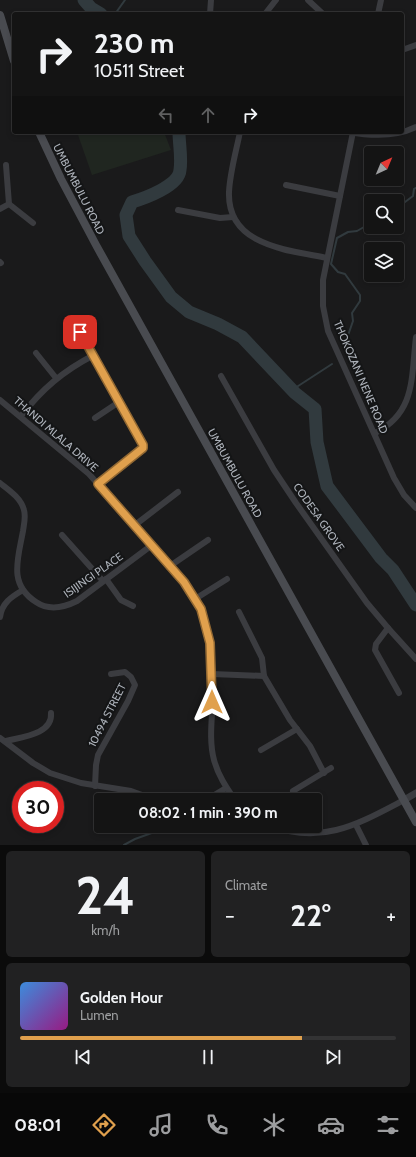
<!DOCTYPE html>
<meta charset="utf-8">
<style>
:root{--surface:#141414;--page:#212122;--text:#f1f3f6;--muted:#9d9ea0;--line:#333334;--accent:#e0a04d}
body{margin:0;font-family:Cabin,sans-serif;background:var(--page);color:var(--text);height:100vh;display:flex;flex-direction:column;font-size:15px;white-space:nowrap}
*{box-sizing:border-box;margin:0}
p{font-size:13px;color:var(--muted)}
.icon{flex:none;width:22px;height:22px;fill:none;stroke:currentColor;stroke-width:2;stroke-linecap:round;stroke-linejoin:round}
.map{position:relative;height:845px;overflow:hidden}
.sheet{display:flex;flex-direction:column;gap:6px;padding:6px;background:#0b0b0b;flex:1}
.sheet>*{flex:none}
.top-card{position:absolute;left:12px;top:12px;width:392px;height:122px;border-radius:4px;box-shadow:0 2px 6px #0003,0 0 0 1px var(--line);background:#141414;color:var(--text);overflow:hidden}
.needle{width:26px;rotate:44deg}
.tools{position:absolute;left:364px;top:146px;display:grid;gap:8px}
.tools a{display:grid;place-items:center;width:40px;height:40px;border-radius:4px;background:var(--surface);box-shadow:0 2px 6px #0003,0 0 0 1px var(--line);font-size:20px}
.speed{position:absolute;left:12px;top:781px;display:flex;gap:8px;font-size:20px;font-weight:700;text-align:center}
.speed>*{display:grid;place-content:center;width:52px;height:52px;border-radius:50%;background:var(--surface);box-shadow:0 2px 6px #0003,0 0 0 1px var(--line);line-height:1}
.speed .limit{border:6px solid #d22;background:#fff;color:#111}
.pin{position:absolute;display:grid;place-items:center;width:34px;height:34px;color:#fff;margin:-17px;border-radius:8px;box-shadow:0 2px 6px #0006}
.me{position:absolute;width:44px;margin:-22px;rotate:0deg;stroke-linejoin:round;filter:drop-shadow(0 0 3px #0008)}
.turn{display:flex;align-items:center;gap:14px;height:84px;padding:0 16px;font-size:18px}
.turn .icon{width:52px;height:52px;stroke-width:2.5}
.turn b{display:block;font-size:28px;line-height:34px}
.lanes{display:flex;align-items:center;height:38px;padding:0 16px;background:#0003;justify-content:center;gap:20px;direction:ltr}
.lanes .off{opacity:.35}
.big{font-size:30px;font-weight:800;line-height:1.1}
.sheet .widget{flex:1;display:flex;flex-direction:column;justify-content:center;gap:6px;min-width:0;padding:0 14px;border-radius:6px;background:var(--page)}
.sheet .dial{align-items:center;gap:0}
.dial b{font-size:52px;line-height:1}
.song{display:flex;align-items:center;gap:12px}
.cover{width:48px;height:48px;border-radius:6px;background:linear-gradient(135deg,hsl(210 70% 55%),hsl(310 70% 35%))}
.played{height:4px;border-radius:2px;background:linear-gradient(90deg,var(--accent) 75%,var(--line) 75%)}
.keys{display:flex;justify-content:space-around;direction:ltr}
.heat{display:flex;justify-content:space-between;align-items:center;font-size:22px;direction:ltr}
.sheet .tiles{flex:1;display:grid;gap:6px;grid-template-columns:1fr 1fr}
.widget:last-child{grid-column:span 2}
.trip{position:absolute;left:94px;top:793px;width:228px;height:40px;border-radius:4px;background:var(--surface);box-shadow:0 2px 6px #0003,0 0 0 1px var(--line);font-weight:800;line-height:40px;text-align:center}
.tabs{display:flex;height:64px;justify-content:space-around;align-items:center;background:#080808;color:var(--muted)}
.tabs .icon{width:28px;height:28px}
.tabs .on{color:var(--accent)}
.tabs b{font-size:18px;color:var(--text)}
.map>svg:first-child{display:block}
</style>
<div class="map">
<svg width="416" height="845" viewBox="0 0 416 845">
<rect width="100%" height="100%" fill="#1a1a1b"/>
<polygon fill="#202620" points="77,132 164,132 171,150 92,175"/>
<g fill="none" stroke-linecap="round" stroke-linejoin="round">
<g stroke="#313a3e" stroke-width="2">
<polyline points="115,14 125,0"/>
<polyline points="397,208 413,196 414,189 416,188"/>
<polyline points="345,344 353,321 352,313 360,301 360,295 345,274 338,272 331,264 337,238 348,232 357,231 371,223"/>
<polyline points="292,390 332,364"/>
<polyline points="124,845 135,839 160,830"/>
</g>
<g stroke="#313a3e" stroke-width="13">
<polyline points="84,0 91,8 101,14"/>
<path d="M179,132C179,144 182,158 180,170C179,186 145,198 132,202L126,215L129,236L145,261L171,297L189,312L218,324L242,337L295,393L315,409L317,442L327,486L381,558L393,570L416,605"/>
</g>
<g stroke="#3b3c40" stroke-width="6">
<polyline points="308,0 323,14"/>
<polyline points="210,14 211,0"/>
<polyline points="265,14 276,0"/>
<polyline points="378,14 381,0"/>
<polyline points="402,50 416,45"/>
<path d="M240,132C236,152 230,172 229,192C227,246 288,250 327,258"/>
<path d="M349,132C371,136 396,137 416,127"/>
<polyline points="353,132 323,280 323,306 328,331 394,478 404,495 416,508"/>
<polyline points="6,165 9,204"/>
<polyline points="286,185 340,196"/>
<polyline points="9,204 33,223"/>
<polyline points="0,209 9,204"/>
<polyline points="178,210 220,218 233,217"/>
<polyline points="0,262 1,263"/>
<polyline points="80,332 143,445 143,448 98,484"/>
<polyline points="36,353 56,378"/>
<polyline points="221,376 274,470 296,503 367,603 388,628 416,659"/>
<path d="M0,400L89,474L184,582C216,623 212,665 212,714C211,729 210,745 214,760C218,775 226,787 235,800"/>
<path d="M21,416C42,389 63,371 94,355"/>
<polyline points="95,418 119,402"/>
<path d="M375,433C416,413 411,377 416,337"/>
<path d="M0,483C9,490 21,498 24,510C26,517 24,524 23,531C18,559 8,584 36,602C49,611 63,608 77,601L152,545"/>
<polyline points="135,525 178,492"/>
<polyline points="62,535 103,581"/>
<polyline points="170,566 208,540"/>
<polyline points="106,579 121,600 133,606"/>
<polyline points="195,599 227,579"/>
<polyline points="239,612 262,658 264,676 290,720 310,746 324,773"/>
<path d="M0,617C2,603 11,597 23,590"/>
<polyline points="388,628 376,644 375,650 399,693"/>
<polyline points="212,674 264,676"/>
<polyline points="0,738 33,763 50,773 81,783 131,791 156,800"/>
<path d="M6,741C22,737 53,734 51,713"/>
<polyline points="261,750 297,729"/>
<polyline points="95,786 96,765 98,755 128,701 135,685 131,677 125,672 111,674"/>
<polyline points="293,791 331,768"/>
<polyline points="206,800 226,788"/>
<polyline points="356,825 366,845"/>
<path d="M270,826C323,845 358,824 404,800"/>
</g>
<polyline stroke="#3b3c40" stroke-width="7" points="404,800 416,793"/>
<g stroke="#494b50" stroke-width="8">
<polyline points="0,15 14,61"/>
<polyline points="39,132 61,179 96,245 416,822"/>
</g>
</g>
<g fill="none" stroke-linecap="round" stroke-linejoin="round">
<g stroke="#926832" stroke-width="10">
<polyline id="route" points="80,332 143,445 143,448 98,484 184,582 201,609 210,643 212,702"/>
</g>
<use href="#route" stroke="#e0a04d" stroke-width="7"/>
</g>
<g text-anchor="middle" stroke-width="4" stroke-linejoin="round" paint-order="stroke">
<g font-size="11" fill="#adb2ba" stroke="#141516">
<text transform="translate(79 189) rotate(63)" y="4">UMBUMBULU ROAD</text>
<text transform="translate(361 377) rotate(67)" y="4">THOKOZANI NENE ROAD</text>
<text transform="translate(56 434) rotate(41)" y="4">THANDI MLALA DRIVE</text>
<text transform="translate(235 473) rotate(61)" y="4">UMBUMBULU ROAD</text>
<text transform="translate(319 517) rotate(55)" y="4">CODESA GROVE</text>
<text transform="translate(93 575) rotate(-35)" y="4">ISIJINGI PLACE</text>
<text transform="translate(107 715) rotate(-63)" y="4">10494 STREET</text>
</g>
</g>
</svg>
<div class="tools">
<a><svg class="needle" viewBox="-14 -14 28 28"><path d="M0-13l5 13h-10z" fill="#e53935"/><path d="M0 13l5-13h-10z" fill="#9d9ea0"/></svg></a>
<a><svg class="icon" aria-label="search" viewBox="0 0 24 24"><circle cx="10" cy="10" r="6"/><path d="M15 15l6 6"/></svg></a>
<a><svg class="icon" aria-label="layers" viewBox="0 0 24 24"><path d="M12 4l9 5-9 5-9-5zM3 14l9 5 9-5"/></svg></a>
</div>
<div class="speed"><div class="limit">30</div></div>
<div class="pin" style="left:80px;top:332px;background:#d93025"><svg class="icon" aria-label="arrive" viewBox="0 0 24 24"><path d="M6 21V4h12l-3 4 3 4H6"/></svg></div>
<svg class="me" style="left:212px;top:702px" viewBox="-20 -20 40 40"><path d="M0-17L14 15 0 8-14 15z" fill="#e0a04d" stroke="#fff" stroke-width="4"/></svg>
<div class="trip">08:02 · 1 min · 390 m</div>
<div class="top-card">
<div class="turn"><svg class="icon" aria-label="right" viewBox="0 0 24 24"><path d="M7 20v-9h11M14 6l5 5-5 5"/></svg><div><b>230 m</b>10511 Street</div></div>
<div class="lanes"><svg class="icon off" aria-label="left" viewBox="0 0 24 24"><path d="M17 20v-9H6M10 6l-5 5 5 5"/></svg><svg class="icon off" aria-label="ahead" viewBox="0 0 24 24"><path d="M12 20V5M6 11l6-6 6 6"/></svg><svg class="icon" aria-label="right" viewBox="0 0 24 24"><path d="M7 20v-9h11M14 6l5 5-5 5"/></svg></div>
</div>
</div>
<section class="sheet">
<div class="tiles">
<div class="widget dial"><b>24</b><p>km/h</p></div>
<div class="widget"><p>Climate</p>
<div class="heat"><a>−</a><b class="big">22°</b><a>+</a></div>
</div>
<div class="widget">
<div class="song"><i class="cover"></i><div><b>Golden Hour</b><p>Lumen</p></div></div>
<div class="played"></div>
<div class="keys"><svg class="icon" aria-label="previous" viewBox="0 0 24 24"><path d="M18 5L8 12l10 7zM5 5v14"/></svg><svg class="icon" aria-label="pause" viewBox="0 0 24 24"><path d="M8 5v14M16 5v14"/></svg><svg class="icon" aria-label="next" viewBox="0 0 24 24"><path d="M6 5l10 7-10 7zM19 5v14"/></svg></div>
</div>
</div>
</section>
<nav class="tabs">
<b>08:01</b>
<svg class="icon on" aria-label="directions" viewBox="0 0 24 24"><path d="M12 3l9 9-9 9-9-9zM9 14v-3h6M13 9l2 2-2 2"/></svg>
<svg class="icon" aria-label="music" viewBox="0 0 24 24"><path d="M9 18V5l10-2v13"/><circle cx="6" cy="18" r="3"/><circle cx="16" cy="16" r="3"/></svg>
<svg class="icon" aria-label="phone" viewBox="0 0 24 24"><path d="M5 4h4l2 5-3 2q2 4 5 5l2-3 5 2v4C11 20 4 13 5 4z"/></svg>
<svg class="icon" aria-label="climate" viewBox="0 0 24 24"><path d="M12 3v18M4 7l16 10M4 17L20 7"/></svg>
<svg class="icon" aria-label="car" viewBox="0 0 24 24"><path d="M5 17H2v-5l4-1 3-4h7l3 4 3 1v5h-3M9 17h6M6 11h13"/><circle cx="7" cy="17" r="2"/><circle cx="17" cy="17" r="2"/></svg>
<svg class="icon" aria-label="filters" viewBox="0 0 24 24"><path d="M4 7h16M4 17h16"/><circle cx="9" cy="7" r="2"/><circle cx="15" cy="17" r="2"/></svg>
</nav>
